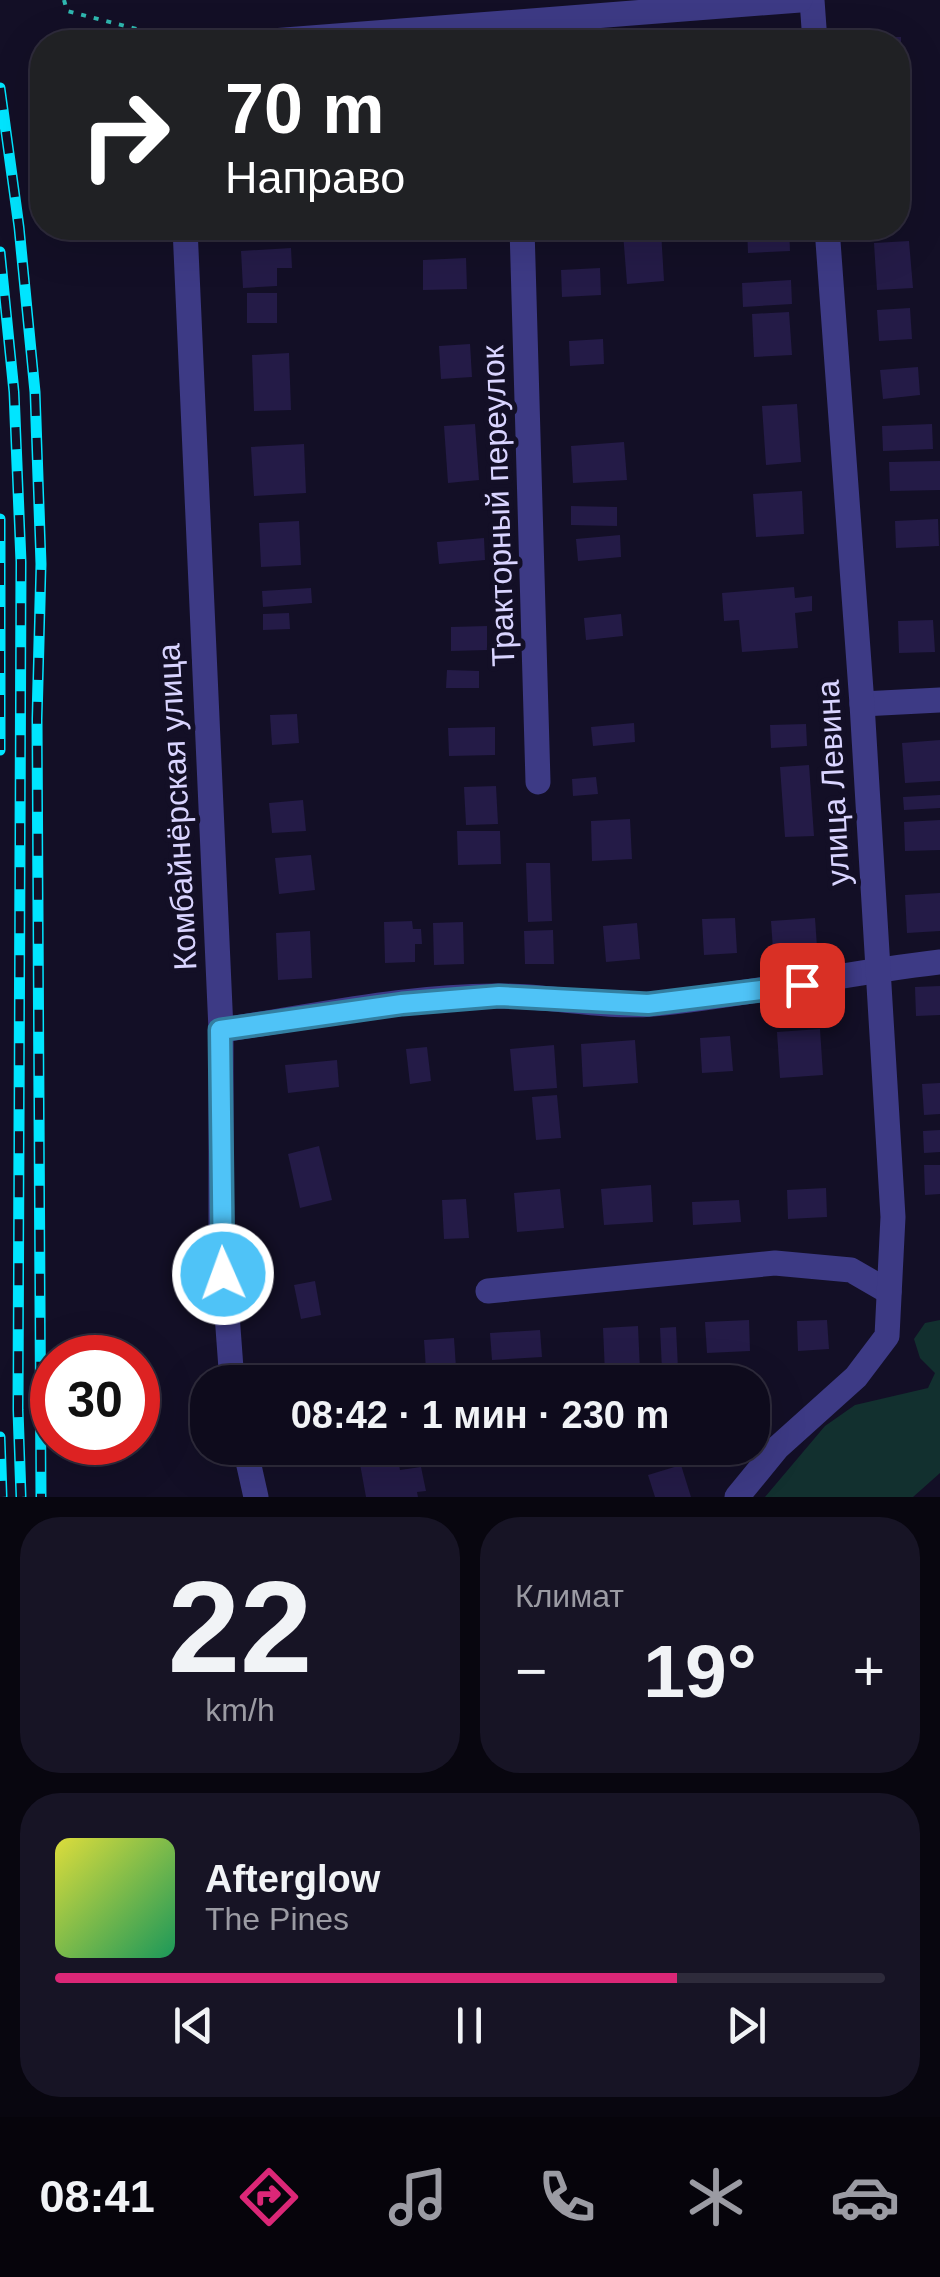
<!DOCTYPE html>
<html lang="ru">
<meta charset="utf-8">
<style>
:root{--surface:#0e0b1c;--page:#171425;--text:#f1f3f6;--muted:#9b9ba3;--line:#2e2b3b;--accent:#db2777}
body{margin:0;font-family:Helvetica,sans-serif;background:var(--page);color:var(--text);height:100vh;display:flex;flex-direction:column;font-size:38px;white-space:nowrap}
*{box-sizing:border-box;margin:0}
p{font-size:32px;color:var(--muted)}
.icon{flex:none;width:55px;height:55px;fill:none;stroke:currentColor;stroke-width:2;stroke-linecap:round;stroke-linejoin:round}
.map{position:relative;height:1497px;overflow:hidden}
.panel{display:flex;flex-direction:column;gap:20px;padding:20px;background:#08060f;flex:1}
.panel>*{flex:none}
.hud{position:absolute;left:30px;top:30px;width:880px;height:210px;border-radius:40px;box-shadow:0 10px 40px #0002,0 0 0 2px var(--line);background:#202124;color:#fff;overflow:hidden}
.speed{position:absolute;left:30px;top:1335px;display:flex;gap:20px;font-size:50px;font-weight:700;text-align:center}
.speed>*{display:grid;place-content:center;width:130px;height:130px;border-radius:50%;background:var(--surface);box-shadow:0 10px 40px #0002,0 0 0 2px var(--line);line-height:1}
.speed .limit{border:15px solid #d22;background:#fff;color:#111}
.pin{position:absolute;display:grid;place-items:center;width:85px;height:85px;color:#fff;margin:-42px;border-radius:20px;box-shadow:0 5px 15px #0006}
.me{position:absolute;width:110px;margin:-55px;rotate:358deg;stroke-linejoin:round;filter:drop-shadow(0 0 8px #0008)}
.turn{display:flex;align-items:center;gap:35px;height:210px;padding:0 30px;font-size:45px}
.turn .icon{width:130px;height:130px;stroke-width:2.5}
.turn b{display:block;font-size:70px;line-height:85px}
.big{font-size:75px;font-weight:700;line-height:1.1}
.panel .widget{flex:1;display:flex;flex-direction:column;justify-content:center;gap:15px;min-width:0;padding:0 35px;border-radius:40px;background:var(--page)}
.panel .dial{align-items:center;gap:0}
.dial b{font-size:130px;line-height:1}
.song{display:flex;align-items:center;gap:30px}
.cover{width:120px;height:120px;border-radius:15px;background:linear-gradient(135deg,hsl(60 70% 55%),hsl(150 70% 35%))}
.played{height:10px;border-radius:5px;background:linear-gradient(90deg,var(--accent) 75%,var(--line) 75%)}
.keys{display:flex;justify-content:space-around;direction:ltr}
.heat{display:flex;justify-content:space-between;align-items:center;font-size:55px;direction:ltr}
.panel .tiles{flex:1;display:grid;gap:20px;grid-template-columns:1fr 1fr}
.widget:last-child{grid-column:span 2}
.trip{position:absolute;left:190px;top:1365px;width:580px;height:100px;border-radius:40px;background:var(--surface);box-shadow:0 10px 40px #0002,0 0 0 2px var(--line);font-weight:700;line-height:100px;text-align:center}
.menu{display:flex;height:160px;justify-content:space-around;align-items:center;background:#06040b;color:var(--muted)}
.menu .icon{width:70px;height:70px}
.menu .selected{color:var(--accent)}
.menu b{font-size:45px;color:var(--text)}
.map>svg:first-child{display:block}
</style>
<div class="map">
<svg width="940" height="1497" viewBox="0 0 940 1497">
<rect width="100%" height="100%" fill="#130f26"/>
<polygon fill="#12302f" points="940,1320 940,1473 913,1497 765,1497 825,1426 855,1405 928,1388 935,1373 920,1358 914,1339 925,1323"/>
<g fill="#241b47">
<polygon points="859,37 901,37 901,64 898,64 898,42 859,42"/>
<polygon points="242,228 274,228 274,230 243,233"/>
<polygon points="747,228 789,228 790,251 748,253"/>
<polygon points="661,231 664,281 627,284 623,233"/>
<polygon points="909,241 913,288 877,290 874,243"/>
<polygon points="291,248 292,268 277,268 277,286 243,288 241,251"/>
<polygon points="466,258 467,289 423,290 423,260"/>
<polygon points="600,268 601,295 562,297 561,270"/>
<polygon points="791,280 792,304 743,307 742,283"/>
<rect x="247" y="293" width="30" height="30"/>
<polygon points="910,308 912,339 879,341 877,310"/>
<polygon points="789,312 792,355 754,357 752,314"/>
<polygon points="603,339 604,364 570,366 569,341"/>
<polygon points="470,344 472,377 441,379 439,346"/>
<polygon points="289,353 291,410 254,411 252,355"/>
<polygon points="918,367 920,395 883,399 880,370"/>
<polygon points="797,404 801,462 766,465 762,406"/>
<polygon points="475,424 479,480 448,483 444,426"/>
<polygon points="932,424 933,449 883,451 882,426"/>
<polygon points="624,442 627,480 573,483 571,446"/>
<polygon points="304,444 306,493 254,496 251,447"/>
<polygon points="940,461 940,490 890,491 889,462"/>
<polygon points="802,491 804,534 756,537 753,494"/>
<polygon points="571,506 617,507 617,526 571,525"/>
<polygon points="938,519 939,546 896,548 895,521"/>
<polygon points="299,521 301,565 261,567 259,523"/>
<polygon points="620,535 621,557 578,561 576,539"/>
<polygon points="484,538 485,560 439,564 437,542"/>
<polygon points="794,587 795,598 812,596 812,611 795,613 798,648 742,652 739,620 724,621 722,593"/>
<polygon points="311,588 312,603 263,607 262,591"/>
<polygon points="289,613 290,629 263,630 263,614"/>
<polygon points="621,614 623,636 586,640 584,618"/>
<polygon points="933,620 935,652 899,653 898,621"/>
<polygon points="487,626 487,650 451,651 451,627"/>
<polygon points="447,670 479,671 479,688 446,688"/>
<polygon points="297,714 299,743 272,745 270,715"/>
<polygon points="634,723 635,742 593,746 591,727"/>
<polygon points="806,724 807,746 771,748 770,725"/>
<polygon points="495,727 495,755 449,756 448,728"/>
<polygon points="940,740 940,781 905,783 902,743"/>
<polygon points="809,765 814,836 785,837 780,767"/>
<polygon points="596,777 598,794 573,796 572,779"/>
<polygon points="496,786 498,824 466,825 464,787"/>
<polygon points="940,795 940,808 904,810 903,797"/>
<polygon points="303,800 306,831 272,833 269,803"/>
<polygon points="630,819 632,859 592,861 591,821"/>
<polygon points="940,820 940,850 905,851 904,822"/>
<polygon points="457,831 500,831 501,864 458,865"/>
<polygon points="311,855 315,890 279,894 275,858"/>
<polygon points="526,863 550,863 552,921 528,922"/>
<polygon points="940,893 940,931 907,933 905,895"/>
<polygon points="735,918 737,953 704,955 702,919"/>
<polygon points="815,918 817,947 773,950 771,921"/>
<polygon points="412,921 413,929 421,929 422,944 415,944 415,962 385,963 384,922"/>
<polygon points="463,922 464,964 434,965 433,923"/>
<polygon points="637,923 640,959 606,962 603,926"/>
<polygon points="553,930 554,964 525,964 524,931"/>
<polygon points="310,931 312,978 278,980 276,933"/>
<polygon points="940,986 940,1015 916,1016 915,987"/>
<polygon points="820,1029 823,1075 780,1078 777,1032"/>
<polygon points="730,1036 733,1071 702,1073 700,1038"/>
<polygon points="635,1040 638,1083 583,1087 581,1044"/>
<polygon points="554,1045 557,1088 514,1091 510,1049"/>
<polygon points="427,1047 431,1081 410,1084 406,1049"/>
<polygon points="337,1060 339,1087 288,1093 285,1065"/>
<polygon points="940,1083 940,1114 924,1115 922,1084"/>
<polygon points="557,1095 561,1138 536,1140 532,1097"/>
<polygon points="940,1130 940,1152 924,1153 923,1131"/>
<polygon points="319,1146 332,1200 300,1208 288,1154"/>
<polygon points="924,1165 940,1165 940,1194 925,1195"/>
<polygon points="651,1185 653,1222 604,1225 601,1189"/>
<polygon points="826,1188 827,1217 788,1219 787,1190"/>
<polygon points="560,1189 564,1228 517,1232 514,1193"/>
<polygon points="466,1199 469,1238 444,1239 442,1200"/>
<polygon points="739,1200 741,1222 693,1225 692,1202"/>
<polygon points="315,1281 321,1315 301,1319 294,1285"/>
<polygon points="749,1320 750,1351 707,1353 705,1322"/>
<polygon points="827,1320 829,1349 798,1351 797,1321"/>
<polygon points="638,1326 640,1371 605,1373 603,1328"/>
<polygon points="676,1327 678,1369 662,1370 660,1328"/>
<polygon points="540,1330 542,1357 492,1360 490,1333"/>
<polygon points="454,1338 456,1368 426,1369 424,1340"/>
<polygon points="389,1448 396,1448 400,1470 421,1467 426,1491 417,1492 418,1497 366,1497 358,1453"/>
<polygon points="681,1465 691,1497 655,1497 648,1475"/>
</g>
<g fill="none" stroke-linecap="round" stroke-linejoin="round">
<polyline stroke="#2fb8b0" stroke-width="4" stroke-dasharray="5 8" stroke-linecap="butt" points="64,0 67,11 187,42"/>
<g stroke="#3d3a85" stroke-width="25">
<polyline points="812,0 815,42"/>
<polyline points="259,42 800,0"/>
<polyline points="185,228 221,1030 221,1233 232,1382"/>
<polyline points="522,228 538,782"/>
<polyline points="862,704 940,700"/>
<path d="M221,1030C312,1017 408,995 501,996C551,996 603,1008 653,1004C750,995 844,973 940,962"/>
<polyline points="488,1291 775,1263 851,1270 889,1292"/>
<polyline points="245,1448 256,1497"/>
<polyline points="737,1497 777,1448 856,1377 887,1336 893,1217 862,704 827,228"/>
</g>
<g stroke="#00e5ff" stroke-width="11">
<g id="rail">
<polyline points="0,88 19,227 35,392 41,564 37,719 41,1497"/>
<polyline points="0,252 14,392 21,562 18,1410 21,1497"/>
<polyline points="0,519 0,750"/>
<polyline points="0,1437 2,1497"/>
</g>
</g>
<use href="#rail" stroke="#130f26" stroke-width="8" stroke-dasharray="22" stroke-linecap="butt"/>
</g>
<g fill="none" stroke-linecap="round" stroke-linejoin="round">
<g stroke="#337fa1" stroke-width="25">
<polyline id="route" points="223,1274 220,1030 402,1004 499,996 648,1004 802,985"/>
</g>
<use href="#route" stroke="#4fc3f7" stroke-width="18"/>
</g>
<g text-anchor="middle" stroke-width="10" stroke-linejoin="round" paint-order="stroke">
<g font-size="32" fill="#d9d4ff" stroke="#130f26">
<text transform="translate(498 506) rotate(-92)" y="11">Тракторный переулок</text>
<text transform="translate(833 783) rotate(-93)" y="11">улица Левина</text>
<text transform="translate(177 807) rotate(-93)" y="11">Комбайнёрская улица</text>
</g>
</g>
</svg>
<div class="speed"><div class="limit">30</div></div>
<div class="pin" style="left:802px;top:985px;background:#d93025"><svg class="icon" aria-label="arrive" viewBox="0 0 24 24"><path d="M6 21V4h12l-3 4 3 4H6"/></svg></div>
<svg class="me" style="left:223px;top:1274px" viewBox="-20 -20 40 40"><circle r="17" fill="#4fc3f7" stroke="#fff" stroke-width="3"/><path d="M0-11L8 9 0 5-8 9z" fill="#fff"/></svg>
<div class="trip">08:42 · 1 мин · 230 m</div>
<div class="hud">
<div class="turn"><svg class="icon" aria-label="right" viewBox="0 0 24 24"><path d="M7 20v-9h11M14 6l5 5-5 5"/></svg><div><b>70 m</b>Направо</div></div>
</div>
</div>
<section class="panel">
<div class="tiles">
<div class="widget dial"><b>22</b><p>km/h</p></div>
<div class="widget"><p>Климат</p>
<div class="heat"><a>−</a><b class="big">19°</b><a>+</a></div>
</div>
<div class="widget">
<div class="song"><i class="cover"></i><div><b>Afterglow</b><p>The Pines</p></div></div>
<div class="played"></div>
<div class="keys"><svg class="icon" aria-label="previous" viewBox="0 0 24 24"><path d="M18 5L8 12l10 7zM5 5v14"/></svg><svg class="icon" aria-label="pause" viewBox="0 0 24 24"><path d="M8 5v14M16 5v14"/></svg><svg class="icon" aria-label="next" viewBox="0 0 24 24"><path d="M6 5l10 7-10 7zM19 5v14"/></svg></div>
</div>
</div>
</section>
<nav class="menu">
<b>08:41</b>
<svg class="icon selected" aria-label="directions" viewBox="0 0 24 24"><path d="M12 3l9 9-9 9-9-9zM9 14v-3h6M13 9l2 2-2 2"/></svg>
<svg class="icon" aria-label="music" viewBox="0 0 24 24"><path d="M9 18V5l10-2v13"/><circle cx="6" cy="18" r="3"/><circle cx="16" cy="16" r="3"/></svg>
<svg class="icon" aria-label="phone" viewBox="0 0 24 24"><path d="M5 4h4l2 5-3 2q2 4 5 5l2-3 5 2v4C11 20 4 13 5 4z"/></svg>
<svg class="icon" aria-label="climate" viewBox="0 0 24 24"><path d="M12 3v18M4 7l16 10M4 17L20 7"/></svg>
<svg class="icon" aria-label="car" viewBox="0 0 24 24"><path d="M5 17H2v-5l4-1 3-4h7l3 4 3 1v5h-3M9 17h6M6 11h13"/><circle cx="7" cy="17" r="2"/><circle cx="17" cy="17" r="2"/></svg>
</nav>
